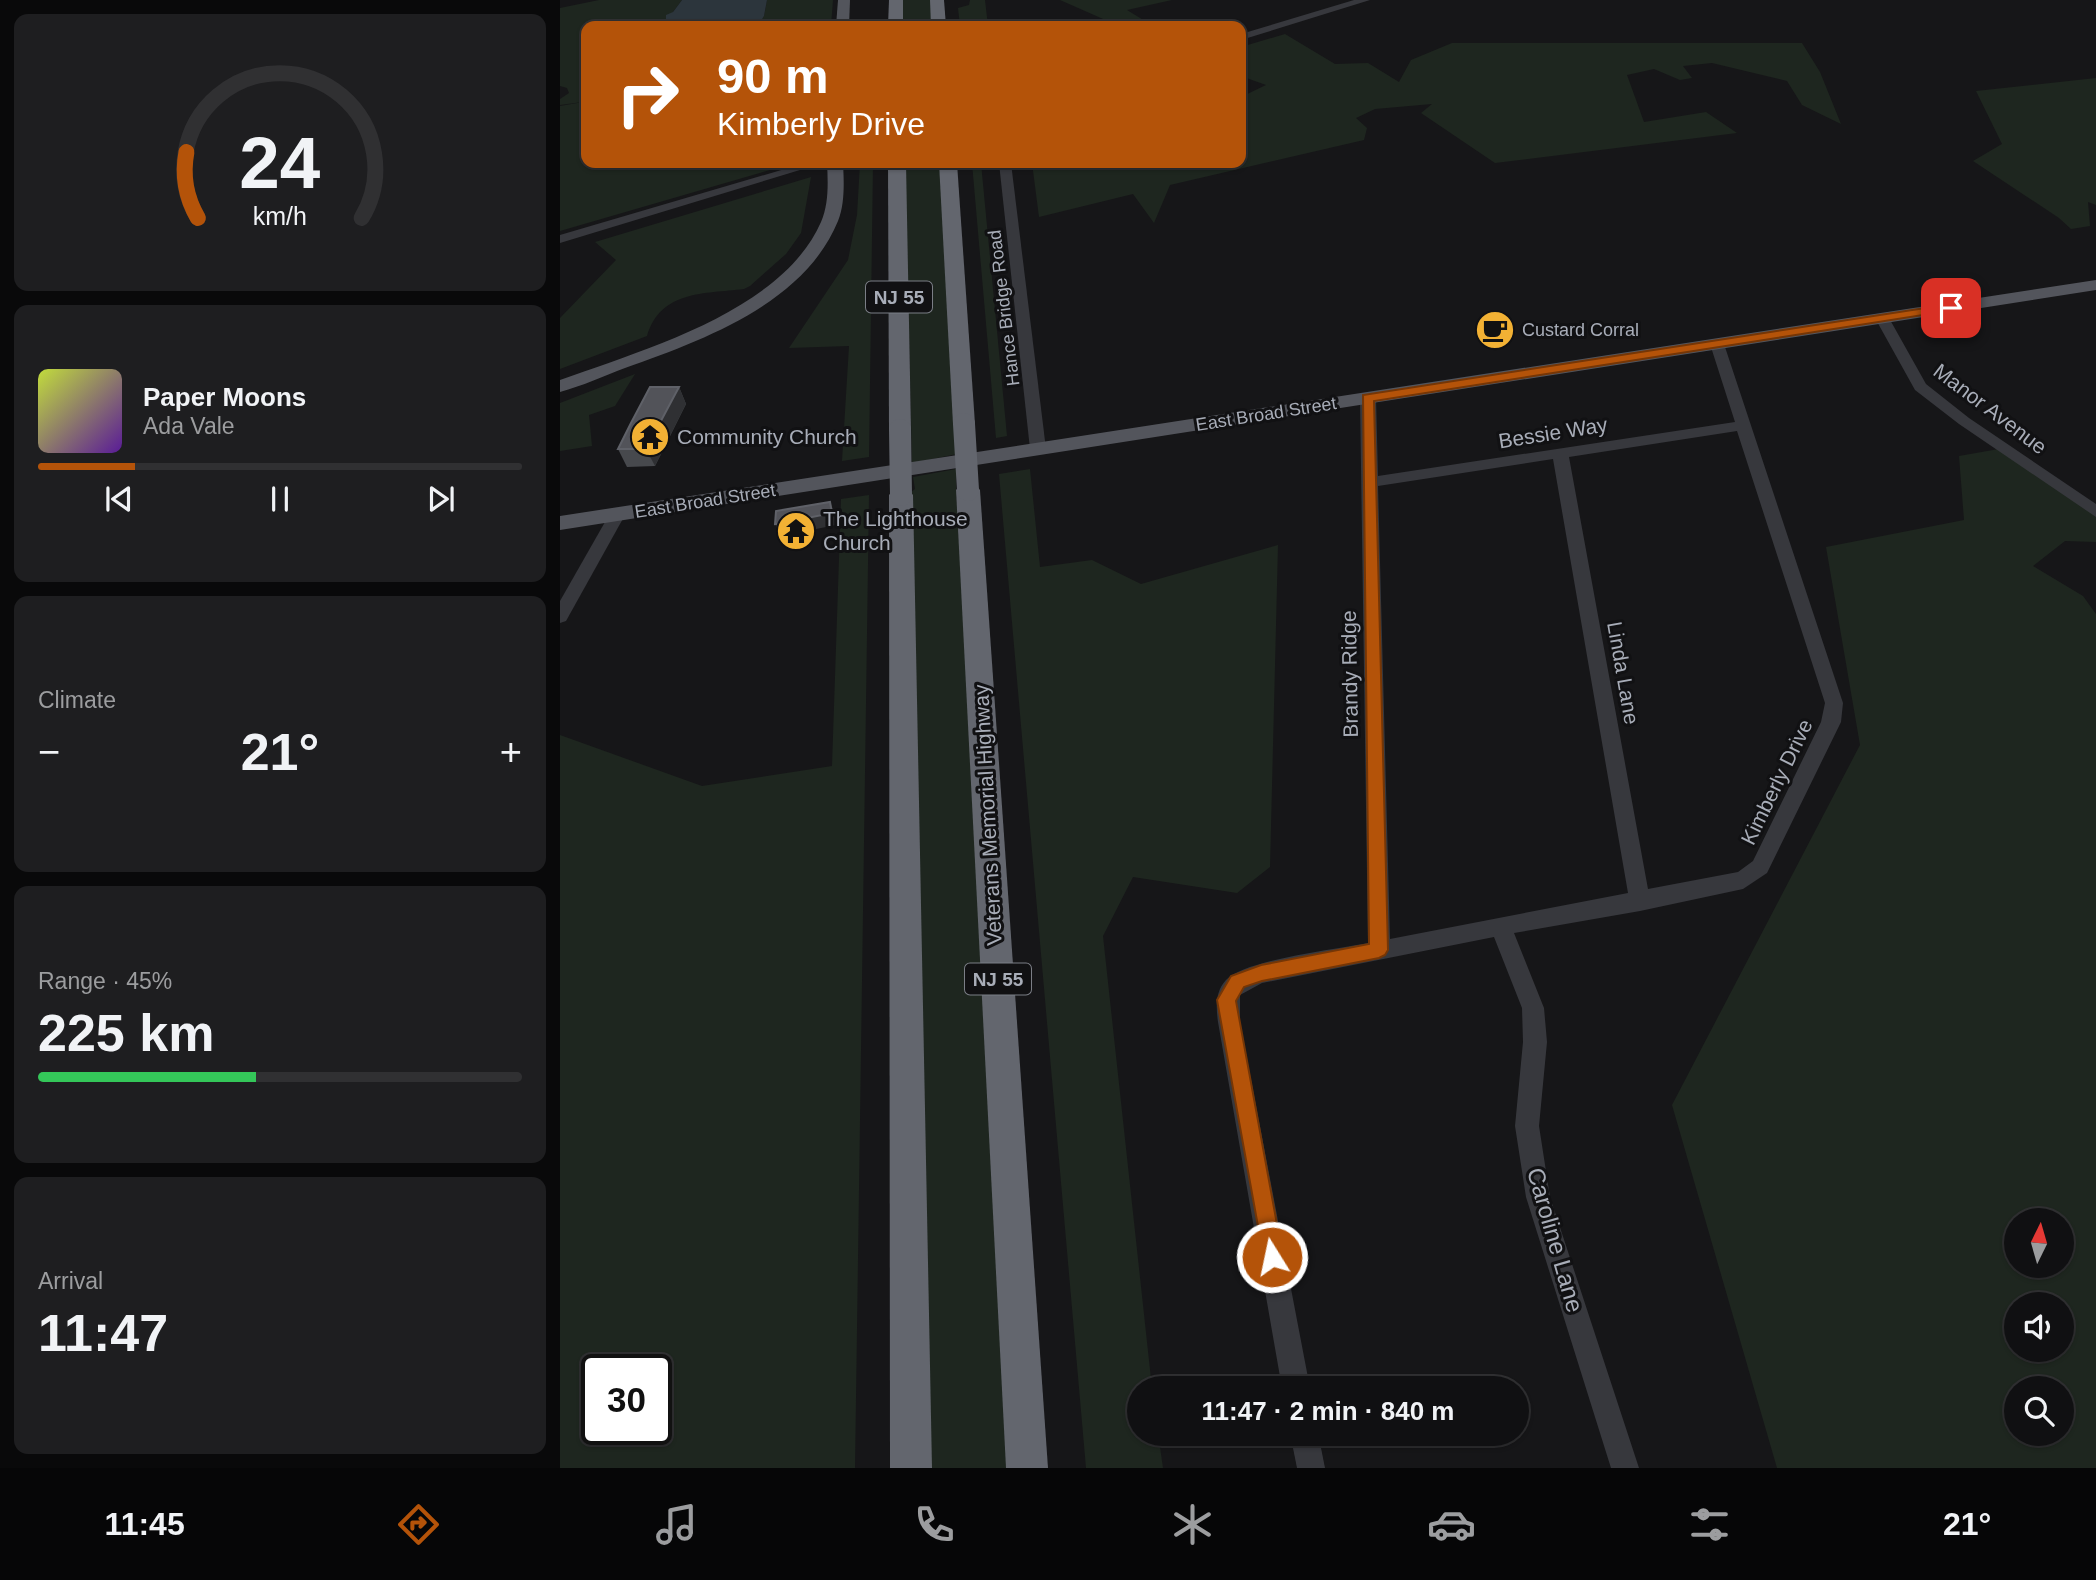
<!DOCTYPE html>
<meta charset="utf-8">
<style>
:root{--surface:#101012;--page:#1e1e20;--text:#f1f3f6;--muted:#9c9d9f;--line:#303032;--accent:#b45309}
body{margin:0;font-family:Helvetica,sans-serif;background:var(--page);color:var(--text);height:100vh;display:flex;flex-direction:column;font-size:26px;white-space:nowrap}
*{box-sizing:border-box;margin:0}
p{font-size:23px;color:var(--muted)}
.icon{flex:none;width:38px;height:38px;fill:none;stroke:currentColor;stroke-width:2;stroke-linecap:round;stroke-linejoin:round}
.map{position:relative;flex:1;overflow:hidden}
.sheet{display:flex;flex-direction:column;gap:14px;padding:14px;background:#09090a;width:560px}
.sheet>*{flex:none}
.hud{position:absolute;left:21px;top:21px;width:665px;height:147px;border-radius:14px;box-shadow:0 2px 5px #0004,0 0 0 2px var(--line);background:#b45309;color:#fff;overflow:hidden}
.needle{width:46px;rotate:5deg}
.controls{position:absolute;left:1444px;top:1208px;display:grid;gap:14px}
.controls a{display:grid;place-items:center;width:70px;height:70px;border-radius:50%;background:var(--surface);box-shadow:0 2px 5px #0004,0 0 0 2px var(--line);font-size:35px}
.speed{position:absolute;left:21px;top:1354px;display:flex;gap:14px;font-size:35px;font-weight:700;text-align:center}
.speed>*{display:grid;place-content:center;width:91px;height:91px;border-radius:50%;background:var(--surface);box-shadow:0 2px 5px #0004,0 0 0 2px var(--line);line-height:1}
.speed .limit{border:4px solid #111;border-radius:10px;background:#fff;color:#111}
.pin{position:absolute;display:grid;place-items:center;width:60px;height:60px;color:#fff;margin:-30px;border-radius:14px;box-shadow:0 4px 10px #0006}
.me{position:absolute;width:77px;margin:-38px;rotate:350deg;stroke-linejoin:round;filter:drop-shadow(0 0 5px #0008)}
.turn{display:flex;align-items:center;gap:24px;height:147px;padding:0 21px;font-size:32px}
.turn .icon{width:91px;height:91px;stroke-width:2.5}
.turn b{display:block;font-size:49px;line-height:60px}
.big{font-size:52px;font-weight:800;line-height:1.1}
.sheet .widget{flex:1;display:flex;flex-direction:column;justify-content:center;gap:10px;min-width:0;padding:0 24px;border-radius:14px;background:var(--page)}
.sheet .dial{align-items:center;gap:0}
.dial svg{height:182px;overflow:visible;fill:none;stroke:var(--line);stroke-width:7;stroke-linecap:round;text-anchor:middle}
.dial text{fill:var(--text);stroke:none}
.song{display:flex;align-items:center;gap:21px}
.cover{width:84px;height:84px;border-radius:10px;background:linear-gradient(135deg,hsl(70 70% 55%),hsl(270 70% 35%))}
.played{height:7px;border-radius:4px;background:linear-gradient(90deg,var(--accent) 20%,var(--line) 20%)}
.keys{display:flex;justify-content:space-around;direction:ltr}
.heat{display:flex;justify-content:space-between;align-items:center;font-size:38px;direction:ltr}
.charge{height:10px;border-radius:5px;background:linear-gradient(90deg,#34c759 45%,var(--line) 0)}
.trip{position:absolute;left:567px;top:1376px;width:402px;height:70px;border-radius:35px;background:var(--surface);box-shadow:0 2px 5px #0004,0 0 0 2px var(--line);font-weight:800;line-height:70px;text-align:center}
.tab-bar{display:flex;height:112px;justify-content:space-around;align-items:center;background:#060607;color:var(--muted)}
.tab-bar .icon{width:49px;height:49px}
.tab-bar .active{color:var(--accent)}
.tab-bar b{font-size:32px;color:var(--text)}
main{display:flex;flex:1;min-height:0}
.map>svg:first-child{display:block}
</style>
<main>
<section class="sheet">
<div class="widget dial"><svg viewBox="0 0 100 80">
<path d="M14 69A42 42 0 1 1 86 69"/>
<path d="M14 69A42 42 0 0 1 9 40" stroke="#b45309"/>
<text x="50" y="56" font-size="32" font-weight="700">24</text>
<text x="50" y="72" font-size="11">km/h</text>
</svg></div>
<div class="widget">
<div class="song"><i class="cover"></i><div><b>Paper Moons</b><p>Ada Vale</p></div></div>
<div class="played"></div>
<div class="keys"><svg class="icon" aria-label="previous" viewBox="0 0 24 24"><path d="M18 5L8 12l10 7zM5 5v14"/></svg><svg class="icon" aria-label="pause" viewBox="0 0 24 24"><path d="M8 5v14M16 5v14"/></svg><svg class="icon" aria-label="next" viewBox="0 0 24 24"><path d="M6 5l10 7-10 7zM19 5v14"/></svg></div>
</div>
<div class="widget"><p>Climate</p>
<div class="heat"><a>−</a><b class="big">21°</b><a>+</a></div>
</div>
<div class="widget"><p>Range · 45%</p><b class="big">225 km</b><div class="charge"></div></div>
<div class="widget"><p>Arrival</p><b class="big">11:47</b></div>
</section>
<div class="map">
<svg width="1536" height="1468" viewBox="0 0 1536 1468">
<rect width="100%" height="100%" fill="#161618"/>
<g fill="#1e261f" fill-rule="evenodd">
<polygon points="39,0 122,0 113,12 111,23 141,20 174,24 175,26 26,26 26,163 234,163 0,231 0,106 23,102 0,105 0,99 9,93 7,88 0,86 0,8"/>
<polygon points="207,0 273,0 271,26 198,26 204,16"/>
<polygon points="342,0 371,0 372,26 343,26"/>
<polygon points="410,0 425,0 428,26 400,26 398,8 409,5"/>
<polygon points="500,0 612,0 567,10 593,26 559,26"/>
<polygon points="725,34 775,64 808,63 839,82 851,60 892,43 1242,43 1260,72 1281,124 1242,105 1227,81 1152,63 1123,66 1132,78 1120,80 1094,69 1067,75 1084,122 1146,112 1177,133 935,163 861,113 872,104 815,109 796,118 807,128 804,140 610,185 594,223 573,194 479,217 472,163 681,163 681,97 706,85 681,76 681,47"/>
<polygon points="1536,78 1536,205 1528,202 1530,226 1511,229 1499,218 1413,161 1442,144 1416,91"/>
<polygon points="300,163 313,163 309,457 282,461 289,346 229,348 288,260 297,215"/>
<polygon points="345,163 380,163 397,454 352,463"/>
<polygon points="412,163 421,163 447,436 436,438"/>
<path d="M251,177L241,233L226,254L190,286L184,289C144,294 101,290 87,336L0,369V318L56,260L35,242Z"/>
<polygon points="75,374 55,406 29,415 32,446 0,451 0,403"/>
<path d="M1450,447L1536,510V542L1505,541L1473,566L1523,596L1536,614V1468H1217L1112,1105L1300,745L1266,547L1404,520L1399,456ZM1456,1220H1502V1265H1456ZM1456,1304H1502V1349H1456ZM1456,1388H1502V1433H1456Z"/>
<polygon points="396,469 396,491 455,1468 365,1468 349,494 355,489 353,477"/>
<polygon points="470,469 480,567 532,560 581,584 718,545 710,867 677,893 573,877 543,936 592,1388 579,1388 579,1433 598,1433 603,1468 526,1468 439,474"/>
<path d="M309,495L295,1468H0V735L142,786L272,766L281,499ZM37,1370H96V1430H37Z"/>
</g>
<polygon fill="#2c353c" points="122,0 207,0 204,16 198,26 175,26 153,20 106,22 106,15 113,12"/>
<g fill="none" stroke-linecap="round" stroke-linejoin="round">
<g fill="#37383d" fill-rule="evenodd">
<polygon points="794,0 810,0 681,40 681,34"/>
<polygon points="245,163 263,163 0,243 0,235"/>
<polygon points="439,163 451,163 486,449 478,454 470,449"/>
<polygon points="1322,314 1329,318 1366,384 1409,418 1536,504 1536,517 1399,424 1355,390 1315,318"/>
<path d="M1157,340L1164,344L1283,703L1281,722L1207,873L1183,889L1080,911L954,933L984,1008L987,1042L979,1126L990,1197L1079,1468H1051L966,1197L955,1126L963,1042L962,1008L934,937L702,983L680,995V1022L750,1388H722L658,1022C656,1007 655,992 666,980C684,960 778,949 808,943L800,398L808,393L816,398L818,476L1175,422L1150,344ZM1177,431L1265,703L1261,722L1193,861L1178,872L1088,889L1009,457ZM993,459L1068,893L830,939L818,486Z"/>
<polygon points="57,510 65,515 6,621 0,623 0,601 49,515"/>
<polygon points="730,1433 758,1433 765,1468 737,1468"/>
</g>
<g fill="#53555c" fill-rule="evenodd">
<polygon points="278,0 290,0 289,26 276,26"/>
<path d="M267,163H283C284,181 285,204 278,221C244,304 143,340 65,368C44,376 22,386 0,392V380C85,349 222,311 261,222C269,204 268,182 267,163Z"/>
<polygon points="1536,280 1536,290 0,530 0,516"/>
</g>
<g fill="#63666e" fill-rule="evenodd">
<polygon points="329,0 343,0 343,26 328,26"/>
<polygon points="370,0 384,0 386,26 371,26"/>
<polygon points="328,163 346,163 351,430 348,435 332,435 329,430"/>
<polygon points="379,163 397,163 415,424 412,429 396,429 393,424"/>
<polygon points="408,482 416,485 420,490 488,1468 446,1468 396,490 400,485"/>
<polygon points="341,487 349,490 353,495 372,1468 330,1468 329,495 333,490"/>
</g>
<g stroke="#63666e" stroke-width="22">
<polyline points="404,424 408,490"/>
<polyline points="340,430 341,495"/>
</g>
</g>
<polygon fill="#47494d" points="119,387 126,404 95,466 67,467 58,449"/>
<g fill="#2f3033">
<polygon points="119,387 126,404 95,466 86,449"/>
<polygon points="270,502 275,514 276,525 251,530 251,540 235,543 232,534 220,536 215,524 247,518"/>
</g>
<g fill="#525359" stroke="#5f6168" stroke-width="2">
<polygon points="90,387 119,387 86,449 58,449 71,423"/>
<polygon points="270,502 272,513 247,518 247,529 231,531 231,522 215,524 216,511"/>
</g>
<polygon fill="#b45309" stroke="#753606" stroke-width="2" points="1391,304 1395,305 1395,310 814,401 828,950 825,955 819,958 702,981 684,987 676,1001 723,1257 720,1265 712,1268 705,1265 657,1000 671,976 701,965 809,944 803,395"/>
<defs>
<g id="cafe-disc" transform="scale(2.0125)"><circle r="9.5" fill="#f2b134" stroke="#111113"/><path d="M-5.5-4.5H6V0H3Q3 3.5 0 3.5H-2.5Q-5.5 3.5-5.5 0ZM3-3.2v2h1.7v-2ZM-6 4.5H4V6H-6Z" fill="#111"/></g>
<g id="temple-disc" transform="scale(2.0125)"><circle r="9.5" fill="#f2b134" stroke="#111113"/><path d="M0-6L5-2H3V0L6.5 2.5H4V6H1.5V3h-3V6H-4V2.5H-6.5L-3 0V-2H-5Z" fill="#111"/></g>
</defs>
<g fill-rule="evenodd">
<use href="#cafe-disc" x="935" y="330"/>
<use href="#temple-disc" x="90" y="437"/>
<use href="#temple-disc" x="236" y="531"/>
</g>
<g text-anchor="middle" stroke-width="6" stroke-linejoin="round" paint-order="stroke">
<g font-size="18" fill="#a8adb8" stroke="#111113">
<text transform="translate(444 308) rotate(-97)" y="6">Hance Bridge Road</text>
<text transform="translate(706 414) rotate(-9)" y="6">East Broad Street</text>
<text transform="translate(145 501) rotate(-9)" y="6">East Broad Street</text>
</g>
<g font-size="18" fill="#a8adb8" stroke="#111113" text-anchor="start">
<text x="962" y="336">Custard Corral</text>
</g>
<g fill="#111113" stroke="#7b7e86" stroke-width="2">
<rect x="306" y="281.5" width="66" height="31" rx="5"/>
<rect x="405" y="963.5" width="66" height="31" rx="5"/>
</g>
<g font-size="19" font-weight="bold" fill="#a8adb8">
<text x="339" y="304">NJ 55</text>
<text x="438" y="986">NJ 55</text>
</g>
<g font-size="21" fill="#a8adb8" stroke="#111113">
<text transform="translate(1430 409) rotate(37)" y="7">Manor Avenue</text>
<text transform="translate(993 433) rotate(-9)" y="7">Bessie Way</text>
<text transform="translate(1063 673) rotate(80)" y="7">Linda Lane</text>
<text transform="translate(790 674) rotate(-91)" y="7">Brandy Ridge</text>
<text transform="translate(1217 782) rotate(-64)" y="7">Kimberly Drive</text>
<text transform="translate(428 815) rotate(-93)" y="7">Veterans Memorial Highway</text>
</g>
<g font-size="21" fill="#a8adb8" stroke="#111113" text-anchor="start">
<text x="117" y="444">Community Church</text>
<text x="263" y="526">The Lighthouse<tspan x="263" dy="24">Church</tspan></text>
</g>
<g font-size="24" fill="#a8adb8" stroke="#111113">
<text transform="translate(995 1240) rotate(74)" y="8">Caroline Lane</text>
</g>
</g>
</svg>
<div class="controls">
<a><svg class="needle" viewBox="-14 -14 28 28"><path d="M0-13l5 13h-10z" fill="#e53935"/><path d="M0 13l5-13h-10z" fill="#9c9d9f"/></svg></a>
<a><svg class="icon" aria-label="sound" viewBox="0 0 24 24"><path d="M4 9h4l5-4v14l-5-4H4zM17 9q2 3 0 6"/></svg></a>
<a><svg class="icon" aria-label="search" viewBox="0 0 24 24"><circle cx="10" cy="10" r="6"/><path d="M15 15l6 6"/></svg></a>
</div>
<div class="speed"><div class="limit">30</div></div>
<div class="pin" style="left:1391px;top:308px;background:#d93025"><svg class="icon" aria-label="arrive" viewBox="0 0 24 24"><path d="M6 21V4h12l-3 4 3 4H6"/></svg></div>
<svg class="me" style="left:712px;top:1257px" viewBox="-20 -20 40 40"><circle r="17" fill="#b45309" stroke="#fff" stroke-width="3"/><path d="M0-11L8 9 0 5-8 9z" fill="#fff"/></svg>
<div class="trip">11:47 · 2 min · 840 m</div>
<div class="hud">
<div class="turn"><svg class="icon" aria-label="right" viewBox="0 0 24 24"><path d="M7 20v-9h11M14 6l5 5-5 5"/></svg><div><b>90 m</b>Kimberly Drive</div></div>
</div>
</div>
</main>
<nav class="tab-bar">
<b>11:45</b>
<svg class="icon active" aria-label="directions" viewBox="0 0 24 24"><path d="M12 3l9 9-9 9-9-9zM9 14v-3h6M13 9l2 2-2 2"/></svg>
<svg class="icon" aria-label="music" viewBox="0 0 24 24"><path d="M9 18V5l10-2v13"/><circle cx="6" cy="18" r="3"/><circle cx="16" cy="16" r="3"/></svg>
<svg class="icon" aria-label="phone" viewBox="0 0 24 24"><path d="M5 4h4l2 5-3 2q2 4 5 5l2-3 5 2v4C11 20 4 13 5 4z"/></svg>
<svg class="icon" aria-label="climate" viewBox="0 0 24 24"><path d="M12 3v18M4 7l16 10M4 17L20 7"/></svg>
<svg class="icon" aria-label="car" viewBox="0 0 24 24"><path d="M5 17H2v-5l4-1 3-4h7l3 4 3 1v5h-3M9 17h6M6 11h13"/><circle cx="7" cy="17" r="2"/><circle cx="17" cy="17" r="2"/></svg>
<svg class="icon" aria-label="filters" viewBox="0 0 24 24"><path d="M4 7h16M4 17h16"/><circle cx="9" cy="7" r="2"/><circle cx="15" cy="17" r="2"/></svg>
<b>21°</b>
</nav>
